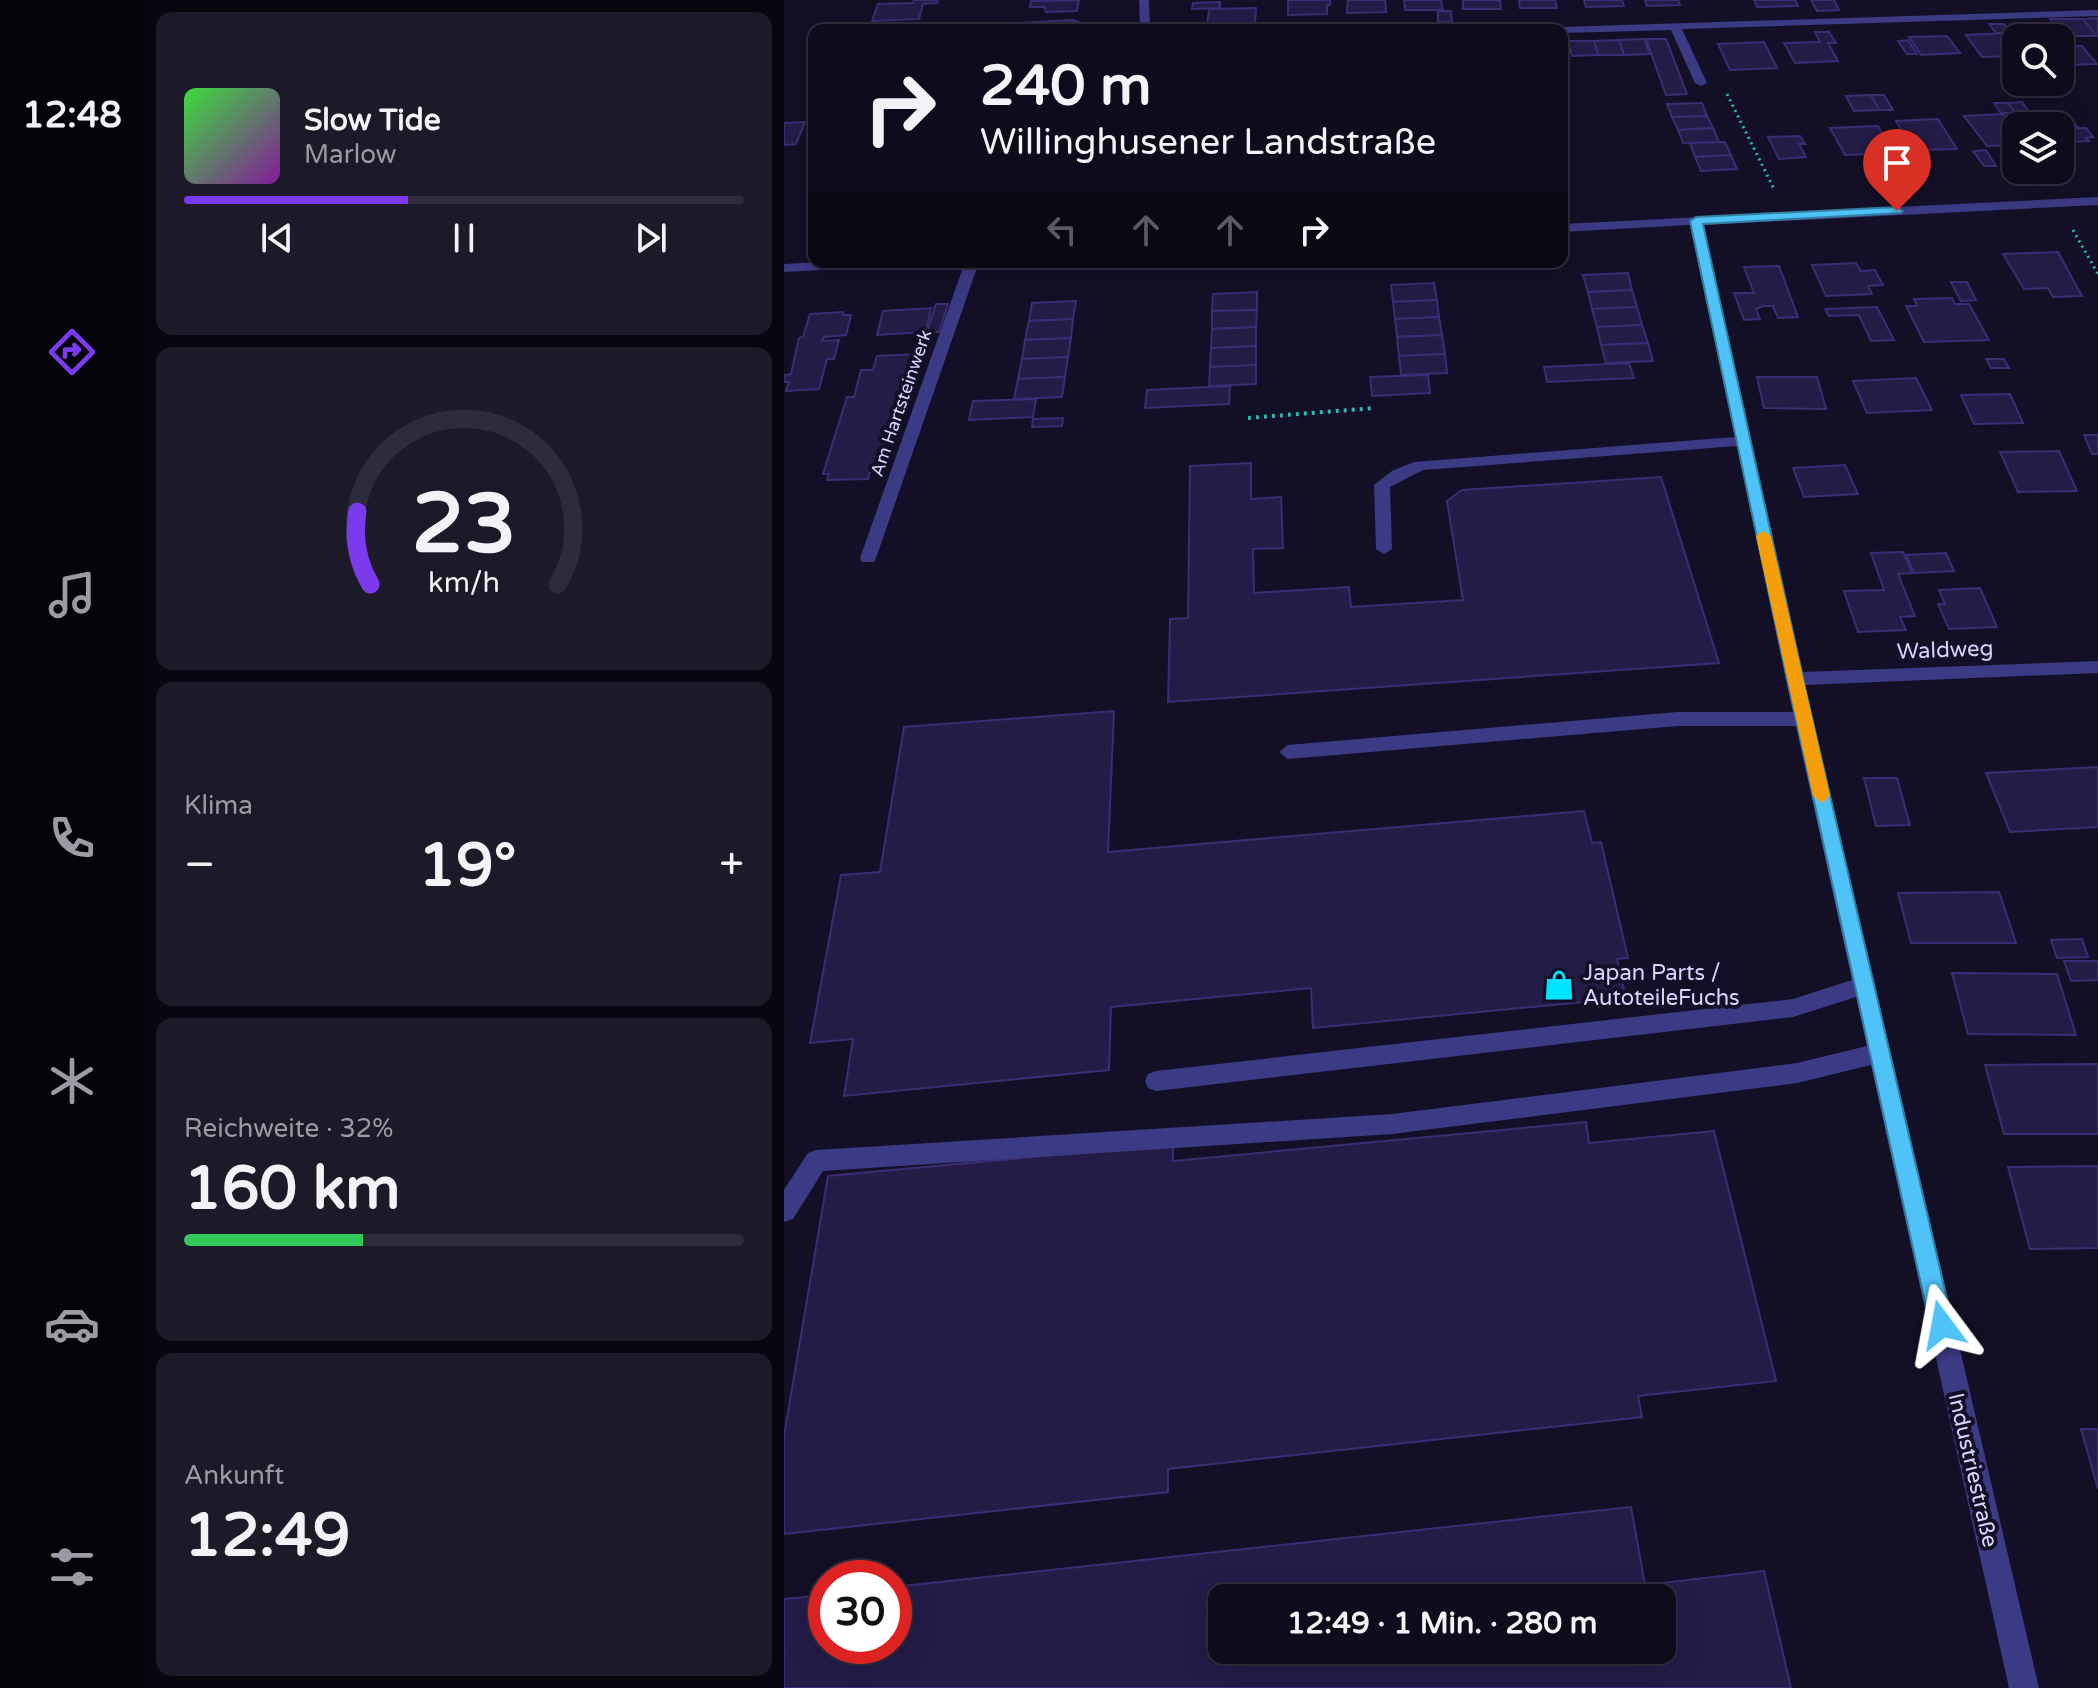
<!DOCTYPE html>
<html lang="de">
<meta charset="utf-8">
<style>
:root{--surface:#0e0b1c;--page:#1c1929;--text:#f1f3f6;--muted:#9b9ba3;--line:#2e2b3b;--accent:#7c3aed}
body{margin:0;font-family:"Varela Round",sans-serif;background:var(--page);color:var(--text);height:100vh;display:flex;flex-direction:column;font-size:30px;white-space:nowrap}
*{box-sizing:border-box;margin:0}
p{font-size:26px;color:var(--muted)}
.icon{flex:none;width:44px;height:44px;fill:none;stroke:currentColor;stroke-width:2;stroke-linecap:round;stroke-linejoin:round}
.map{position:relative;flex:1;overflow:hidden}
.side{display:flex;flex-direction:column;gap:12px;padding:12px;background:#08060f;width:640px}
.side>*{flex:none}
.banner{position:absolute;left:24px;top:24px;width:760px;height:244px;border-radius:16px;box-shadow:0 8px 32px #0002,0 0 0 2px var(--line);background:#0e0b1c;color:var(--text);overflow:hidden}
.fabs{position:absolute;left:1218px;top:24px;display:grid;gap:16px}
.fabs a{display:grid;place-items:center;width:72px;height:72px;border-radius:16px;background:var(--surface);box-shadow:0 8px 32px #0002,0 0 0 2px var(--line);font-size:40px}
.speed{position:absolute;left:24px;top:1560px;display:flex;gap:16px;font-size:40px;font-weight:700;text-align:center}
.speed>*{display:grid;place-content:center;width:104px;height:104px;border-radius:50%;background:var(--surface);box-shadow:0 8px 32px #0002,0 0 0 2px var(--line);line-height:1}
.speed .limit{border:12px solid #d22;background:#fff;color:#111}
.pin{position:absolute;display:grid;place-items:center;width:68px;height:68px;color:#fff;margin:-82px -34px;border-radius:50% 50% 50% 0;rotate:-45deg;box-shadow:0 0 8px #0007}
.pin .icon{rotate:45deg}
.me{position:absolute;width:88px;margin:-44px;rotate:347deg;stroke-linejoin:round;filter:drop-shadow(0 0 6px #0008)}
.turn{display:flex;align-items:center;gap:28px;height:168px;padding:0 40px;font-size:36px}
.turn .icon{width:104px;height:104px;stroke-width:2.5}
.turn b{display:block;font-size:56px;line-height:68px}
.lanes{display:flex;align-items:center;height:76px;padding:0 40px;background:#0003;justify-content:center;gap:40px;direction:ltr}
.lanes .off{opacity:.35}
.big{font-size:60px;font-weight:700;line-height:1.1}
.side .card{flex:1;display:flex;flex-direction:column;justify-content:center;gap:12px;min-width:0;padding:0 28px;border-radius:16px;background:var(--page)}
.side .dial{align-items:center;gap:0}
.dial svg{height:208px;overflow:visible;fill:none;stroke:var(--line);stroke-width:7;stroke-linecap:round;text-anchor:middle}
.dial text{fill:var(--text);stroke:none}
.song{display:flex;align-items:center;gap:24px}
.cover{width:96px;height:96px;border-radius:12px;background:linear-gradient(135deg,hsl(120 70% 55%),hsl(290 70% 35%))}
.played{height:8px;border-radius:4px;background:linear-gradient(90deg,var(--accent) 40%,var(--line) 40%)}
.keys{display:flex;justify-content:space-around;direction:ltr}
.heat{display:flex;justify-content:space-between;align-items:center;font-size:44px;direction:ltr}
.charge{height:12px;border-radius:6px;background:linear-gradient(90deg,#34c759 32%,var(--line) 0)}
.trip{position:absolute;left:424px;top:1584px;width:468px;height:80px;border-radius:16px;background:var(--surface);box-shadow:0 8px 32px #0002,0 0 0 2px var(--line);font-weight:700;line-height:80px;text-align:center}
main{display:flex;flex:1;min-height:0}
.tabs{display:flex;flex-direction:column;width:144px;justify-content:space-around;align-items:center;background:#06040b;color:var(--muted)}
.tabs .icon{width:56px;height:56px}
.tabs .active{color:var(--accent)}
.tabs b{font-size:36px;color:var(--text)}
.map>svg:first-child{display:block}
</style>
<main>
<nav class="tabs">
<b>12:48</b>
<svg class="icon active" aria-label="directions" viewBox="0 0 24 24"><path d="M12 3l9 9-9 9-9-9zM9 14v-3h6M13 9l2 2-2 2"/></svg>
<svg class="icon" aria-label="music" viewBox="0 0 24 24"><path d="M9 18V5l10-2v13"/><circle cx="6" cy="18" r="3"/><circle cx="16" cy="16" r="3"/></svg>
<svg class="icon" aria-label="phone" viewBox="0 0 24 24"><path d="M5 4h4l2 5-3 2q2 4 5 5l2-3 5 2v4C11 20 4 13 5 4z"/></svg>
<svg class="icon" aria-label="climate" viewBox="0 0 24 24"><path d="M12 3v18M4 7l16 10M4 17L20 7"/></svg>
<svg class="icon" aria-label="car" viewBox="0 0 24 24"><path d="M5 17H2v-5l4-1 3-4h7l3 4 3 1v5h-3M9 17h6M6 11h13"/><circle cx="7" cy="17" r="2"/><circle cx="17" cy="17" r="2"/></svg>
<svg class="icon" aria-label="filters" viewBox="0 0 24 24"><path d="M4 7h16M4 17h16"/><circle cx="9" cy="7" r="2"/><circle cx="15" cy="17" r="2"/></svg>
</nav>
<section class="side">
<div class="card">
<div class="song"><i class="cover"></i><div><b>Slow Tide</b><p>Marlow</p></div></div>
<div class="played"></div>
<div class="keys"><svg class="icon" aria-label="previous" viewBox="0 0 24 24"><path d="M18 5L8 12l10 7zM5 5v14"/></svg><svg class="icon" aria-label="pause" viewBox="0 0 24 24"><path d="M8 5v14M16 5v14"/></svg><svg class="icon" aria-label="next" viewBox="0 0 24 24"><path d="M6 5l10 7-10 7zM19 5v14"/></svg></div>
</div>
<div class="card dial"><svg viewBox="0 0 100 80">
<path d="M14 69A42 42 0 1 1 86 69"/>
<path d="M14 69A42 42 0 0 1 9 41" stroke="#7c3aed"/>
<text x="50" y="56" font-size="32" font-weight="700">23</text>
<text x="50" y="72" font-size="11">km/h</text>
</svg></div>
<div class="card"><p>Klima</p>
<div class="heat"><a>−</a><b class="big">19°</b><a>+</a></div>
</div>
<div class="card"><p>Reichweite · 32%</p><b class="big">160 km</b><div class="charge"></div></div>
<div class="card"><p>Ankunft</p><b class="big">12:49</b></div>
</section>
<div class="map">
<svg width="1314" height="1688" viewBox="0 0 1314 1688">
<rect width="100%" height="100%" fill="#130f26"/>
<g fill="#241b47" stroke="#3b2d73" stroke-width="2" fill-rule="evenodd">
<polygon points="130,0 154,0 153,3 139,4 135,19 88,21 94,4 129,3"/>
<polygon points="295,0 293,11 262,12 260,7 246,7 247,1"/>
<polygon points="504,0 546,0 546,5 543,5 543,14 504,15"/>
<polygon points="564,0 601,0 602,12 563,13"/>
<polygon points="620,0 657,0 659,10 621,10"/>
<polygon points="679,0 716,0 717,9 679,9"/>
<polygon points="735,0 771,0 773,8 736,8"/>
<polygon points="800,0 838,0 840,6 802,7"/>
<polygon points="861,0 894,0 896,5 863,6"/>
<polygon points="970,0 1011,0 1014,6 973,7"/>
<polygon points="1027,0 1050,0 1055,10 1033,11"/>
<polygon points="436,2 436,8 408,9 409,3"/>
<polygon points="472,8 471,23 423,26 425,9"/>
<polygon points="654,11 667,11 668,22 654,22"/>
<polygon points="1314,18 1314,36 1312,36 1299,19"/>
<polygon points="1266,19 1299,19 1312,36 1279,36"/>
<polygon points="288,20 295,22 294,30 235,30 236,23"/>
<polygon points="1205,24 1220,24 1227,33 1212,33"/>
<polygon points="1031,32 1045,32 1052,43 1044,43 1054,61 1011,63 1000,43 1036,42"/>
<polygon points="1220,33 1232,49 1232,56 1198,57 1182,35"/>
<polygon points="1163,36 1176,53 1137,55 1125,37"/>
<polygon points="860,39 866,54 840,55 835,40"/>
<polygon points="862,39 882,39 903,94 882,95"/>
<polygon points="835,40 840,55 814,55 810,41"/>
<polygon points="1124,40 1133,54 1123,54 1114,41"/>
<polygon points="784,41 810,41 814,55 788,56"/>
<polygon points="980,42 993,68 946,70 934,44"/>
<polygon points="1298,46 1313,64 1277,65 1276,47"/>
<polygon points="1087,95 1100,95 1109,110 1095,110"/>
<polygon points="1087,95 1095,110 1070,111 1062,96"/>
<polygon points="1238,102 1245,112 1231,113 1224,103"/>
<polygon points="918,103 923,116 888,117 883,104"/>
<polygon points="1210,103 1224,103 1231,113 1217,113"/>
<polygon points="1219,114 1232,129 1232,145 1203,146 1180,116"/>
<polygon points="923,116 929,128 894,130 888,117"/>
<polygon points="1154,119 1173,149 1130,150 1112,121"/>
<polygon points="21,122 12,144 0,145 0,123"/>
<polygon points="1290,122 1294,128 1302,128 1309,137 1302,138 1305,141 1276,143 1276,126 1251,124"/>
<polygon points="1094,126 1110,153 1061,155 1046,128"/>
<polygon points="929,128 935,142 899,143 894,130"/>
<polygon points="1016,136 1021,144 1015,144 1022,157 995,159 984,137"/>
<polygon points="941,142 947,155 911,157 906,143"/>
<polygon points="1202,150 1212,166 1200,166 1189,151"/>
<polygon points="947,155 953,169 917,171 911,157"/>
<polygon points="1274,252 1298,296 1269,297 1264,288 1240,289 1219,254"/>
<polygon points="1072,263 1077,271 1091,270 1099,285 1084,286 1088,294 1042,296 1028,265"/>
<polygon points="995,266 1014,317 994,318 989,306 979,306 972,309 976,319 960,320 950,293 970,293 960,267"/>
<polygon points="844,273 848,290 804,292 799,275"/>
<polygon points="1167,282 1183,282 1192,300 1177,301"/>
<polygon points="650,283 653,300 609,302 607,285"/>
<polygon points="848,290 853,307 808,309 804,292"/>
<polygon points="473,292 473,310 428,311 429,294"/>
<polygon points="1168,298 1171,304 1185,304 1205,340 1140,342 1122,306 1133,306 1130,299"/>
<polygon points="653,300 655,317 611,319 609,302"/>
<polygon points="292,301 289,319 245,321 248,303"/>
<polygon points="152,304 164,304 155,332 143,332"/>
<polygon points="853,307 858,325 813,327 808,309"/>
<polygon points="1093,307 1110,340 1087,341 1075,315 1045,316 1041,309"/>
<polygon points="147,308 142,332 93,335 99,311"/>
<polygon points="473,310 472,327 428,329 428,311"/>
<polygon points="59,312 59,315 67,315 62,335 40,337 38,341 55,340 50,359 43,359 35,389 2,391 5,382 0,382 1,375 7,374 15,338 19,337 26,314"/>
<polygon points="655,317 658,335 613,337 611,319"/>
<polygon points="289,319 287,338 241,340 245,321"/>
<polygon points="858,325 864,343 817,345 813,327"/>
<polygon points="472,327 472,346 427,348 428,329"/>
<polygon points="658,335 661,354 615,356 613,337"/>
<polygon points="287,338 284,357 238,359 241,340"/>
<polygon points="864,343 869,361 822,363 817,345"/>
<polygon points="472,346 472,365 426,367 427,348"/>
<polygon points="133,354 122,395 113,396 91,472 86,472 84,479 43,480 45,474 39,474 63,397 70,397 77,370 89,370 93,356"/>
<polygon points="661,354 663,373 617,375 615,356"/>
<polygon points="284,357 281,377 234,379 238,359"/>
<polygon points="1202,359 1220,359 1225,368 1207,368"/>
<polygon points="845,363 850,378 763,382 760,367"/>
<polygon points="472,365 472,384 425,386 426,367"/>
<polygon points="644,375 646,393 588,396 586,377"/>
<polygon points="281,377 278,397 230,399 234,379"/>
<polygon points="973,377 1033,377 1042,409 980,408"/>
<polygon points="1132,378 1148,410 1083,413 1069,381"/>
<polygon points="446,386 445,404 361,408 363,390"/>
<polygon points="1226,394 1239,423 1190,424 1177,395"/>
<polygon points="252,399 249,417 185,420 189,401"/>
<polygon points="279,418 278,426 248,427 249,419"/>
<polygon points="1300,435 1314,435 1314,454 1308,454"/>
<polygon points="1275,451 1293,491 1234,492 1216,452"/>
<polygon points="467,463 467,499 497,497 499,548 469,549 470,593 565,587 567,607 679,600 663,501 678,490 877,477 935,663 384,702 386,619 404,618 406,466"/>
<polygon points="1061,465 1074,494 1020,497 1009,468"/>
<polygon points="1119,552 1128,573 1114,574 1131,616 1116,617 1122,630 1074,632 1060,591 1100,590 1087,553"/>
<polygon points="1162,553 1170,571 1130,573 1122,555"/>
<polygon points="1196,588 1213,627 1165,629 1154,604 1161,604 1155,590"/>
<polygon points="330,711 324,852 800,811 808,843 817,842 844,958 833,959 842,998 529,1028 527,988 327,1007 325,1070 60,1096 69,1039 26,1043 57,875 96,872 120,727"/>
<polygon points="1314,767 1314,827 1226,832 1202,773"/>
<polygon points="1080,778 1113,778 1126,825 1092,826"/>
<polygon points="1215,892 1232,943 1127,943 1114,893"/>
<polygon points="1298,939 1304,957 1273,958 1267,940"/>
<polygon points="1280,961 1314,961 1314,980 1287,981"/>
<polygon points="1168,973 1273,974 1292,1035 1184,1034"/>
<polygon points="1314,1064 1314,1134 1220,1134 1201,1065"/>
<polygon points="802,1122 805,1143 930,1131 992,1381 854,1396 858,1417 384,1469 384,1492 0,1534 0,1436 44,1176 389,1144 389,1161"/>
<polygon points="1314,1166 1314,1248 1246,1249 1224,1167"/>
<polygon points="1297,1429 1314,1429 1314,1489"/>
<path d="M847,1507L861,1585L980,1571L1007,1688H0V1599L42,1595V1646H110V1587ZM438,1598H878V1650H438Z"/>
</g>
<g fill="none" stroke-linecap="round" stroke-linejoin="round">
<g stroke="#2fb8b0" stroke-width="3" stroke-dasharray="2 4" stroke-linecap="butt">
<polyline points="943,94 990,189"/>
<polyline points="1289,230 1314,274"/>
</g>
<polyline stroke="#2fb8b0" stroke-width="4" stroke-dasharray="3 5" stroke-linecap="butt" points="464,418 590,408"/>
<g fill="#3d3a85" fill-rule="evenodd">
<polygon points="355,0 365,0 366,30 356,30"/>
<polygon points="1314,10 1314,16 898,29 923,83 917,86 911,83 887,30 778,33 778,30 773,30 778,27"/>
<polygon points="1314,197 1314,205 919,225 1019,672 1314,661 1314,673 1021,685 1255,1688 1225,1688 1087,1065 1013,1083 608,1134 39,1171 9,1219 0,1222 0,1190 24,1153 32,1150 608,1114 1013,1063 1083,1046 1072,997 1009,1017 372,1091 364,1088 361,1081 364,1074 372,1071 1009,999 1068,980 1012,726 894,726 504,759 495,752 504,745 894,712 1009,712 953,446 639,470 606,487 608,549 600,554 592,549 590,485 608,471 630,462 951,437 906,225 778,232 778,224"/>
<polygon points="37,262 122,262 115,266 0,272 0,264"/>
<polygon points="181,262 195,262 92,558 90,562 78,562 76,558"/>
</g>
</g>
<polygon fill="#4fc3f7" stroke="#337fa1" stroke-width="2" points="1113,207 1119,211 1117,213 919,224 1019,679 1169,1325 1166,1333 1158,1337 1149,1333 1146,1325 1003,679 906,221 912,217"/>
<polygon fill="#f59e0b" points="979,531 987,536 1046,796 1038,803 1029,796 972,536"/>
<defs>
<g id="shop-bare" transform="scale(2.4)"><path d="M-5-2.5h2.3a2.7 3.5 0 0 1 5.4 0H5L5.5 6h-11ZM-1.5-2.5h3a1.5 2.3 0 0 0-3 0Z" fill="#00e5ff" stroke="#130f26" stroke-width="2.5" paint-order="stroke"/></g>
</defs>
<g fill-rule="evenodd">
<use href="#shop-bare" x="775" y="985"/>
</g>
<g text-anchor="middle" stroke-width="8" stroke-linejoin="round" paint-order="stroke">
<g font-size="18" fill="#d9d4ff" stroke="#130f26">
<text transform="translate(117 403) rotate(-71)" y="6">Am Hartsteinwerk</text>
</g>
<g font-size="22" fill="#d9d4ff" stroke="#130f26">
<text transform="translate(1161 649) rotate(-2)" y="8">Waldweg</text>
<text transform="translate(1190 1470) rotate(77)" y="8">Industriestraße</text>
</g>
<g font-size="22" fill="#d9d4ff" stroke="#130f26" text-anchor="start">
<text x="799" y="980">Japan Parts /<tspan x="799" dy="25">AutoteileFuchs</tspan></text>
</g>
</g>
</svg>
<div class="fabs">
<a><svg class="icon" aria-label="search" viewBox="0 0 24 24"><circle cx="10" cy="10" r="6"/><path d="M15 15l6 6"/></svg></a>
<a><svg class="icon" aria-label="layers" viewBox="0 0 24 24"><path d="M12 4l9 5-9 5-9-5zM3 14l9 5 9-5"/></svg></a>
</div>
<div class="speed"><div class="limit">30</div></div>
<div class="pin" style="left:1113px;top:211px;background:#d93025"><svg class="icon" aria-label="arrive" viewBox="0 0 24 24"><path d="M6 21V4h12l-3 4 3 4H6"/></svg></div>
<svg class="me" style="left:1158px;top:1325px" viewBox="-20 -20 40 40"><path d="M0-17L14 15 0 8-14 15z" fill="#4fc3f7" stroke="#fff" stroke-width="4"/></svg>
<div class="trip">12:49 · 1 Min. · 280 m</div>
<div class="banner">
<div class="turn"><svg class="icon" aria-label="right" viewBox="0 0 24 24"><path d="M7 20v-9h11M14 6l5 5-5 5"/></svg><div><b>240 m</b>Willinghusener Landstraße</div></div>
<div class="lanes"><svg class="icon off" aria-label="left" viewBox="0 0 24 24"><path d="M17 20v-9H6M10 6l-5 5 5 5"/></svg><svg class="icon off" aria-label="ahead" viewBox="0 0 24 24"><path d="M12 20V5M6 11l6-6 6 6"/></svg><svg class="icon off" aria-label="ahead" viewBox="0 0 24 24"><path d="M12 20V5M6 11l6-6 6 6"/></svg><svg class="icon" aria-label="right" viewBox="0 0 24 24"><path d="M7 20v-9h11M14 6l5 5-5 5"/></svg></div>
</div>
</div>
</main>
